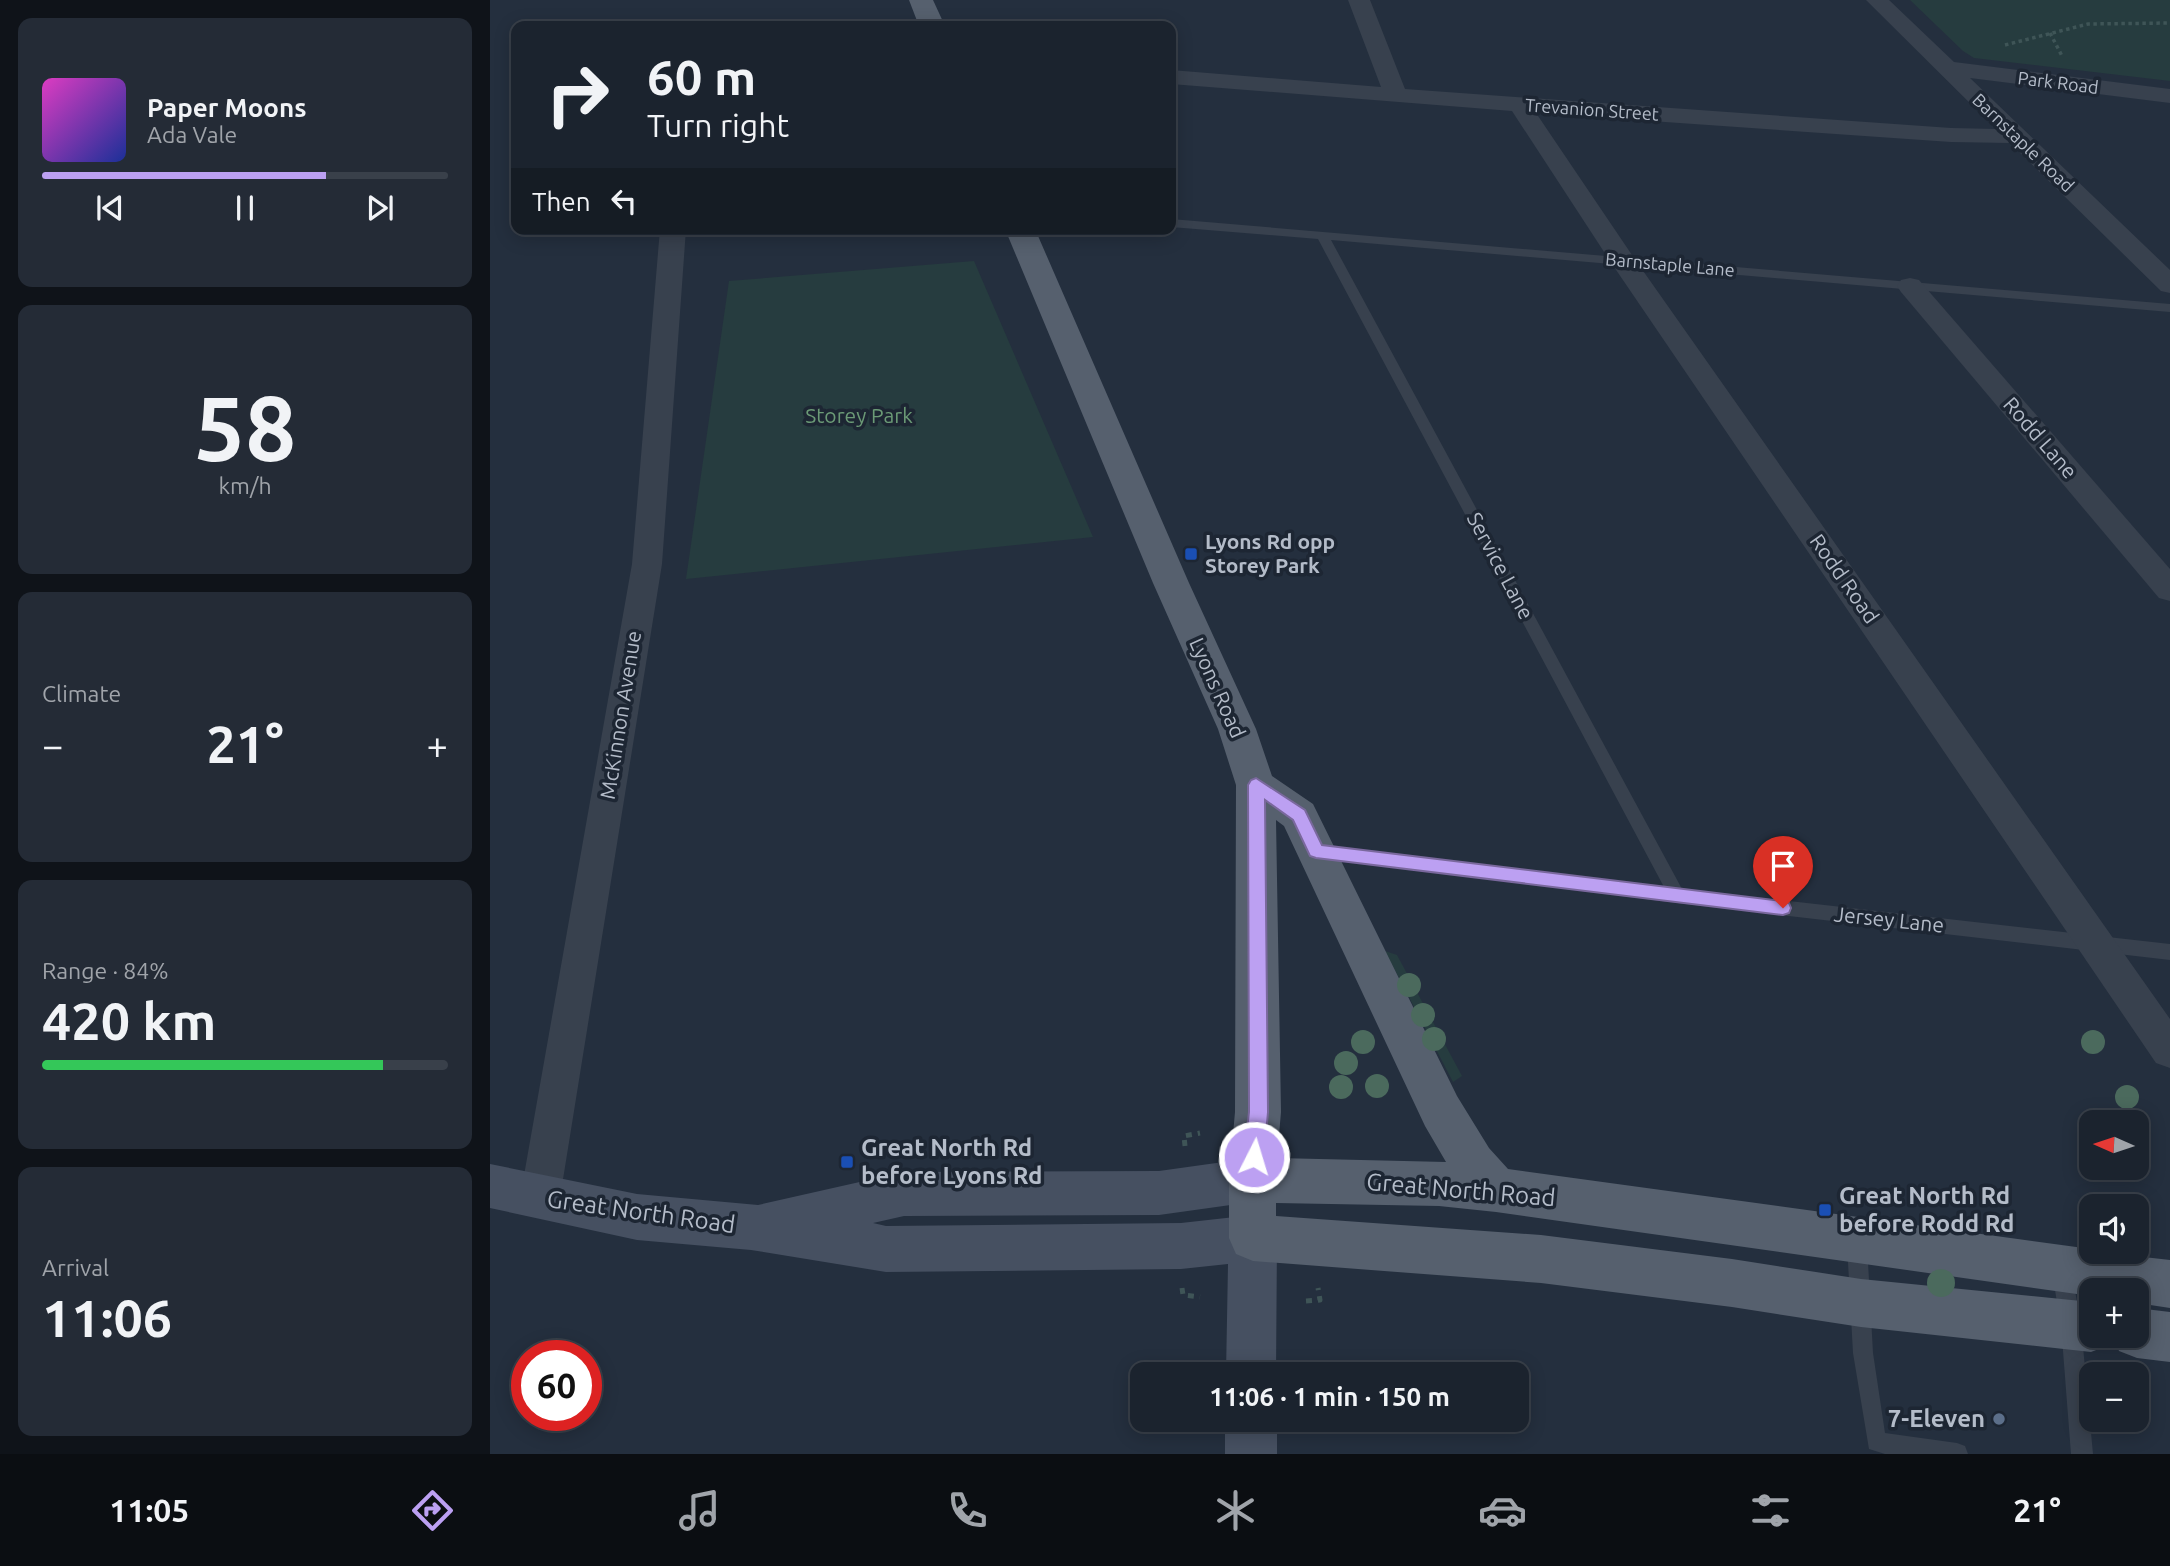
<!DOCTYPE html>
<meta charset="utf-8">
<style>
:root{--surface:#1b232e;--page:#242b36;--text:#f1f3f6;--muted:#a0a4aa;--line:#39404a;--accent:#bca0f2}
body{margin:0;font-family:Ubuntu,sans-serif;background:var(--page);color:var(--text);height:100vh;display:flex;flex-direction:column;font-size:26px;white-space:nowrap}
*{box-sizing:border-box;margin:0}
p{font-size:23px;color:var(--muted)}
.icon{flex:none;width:38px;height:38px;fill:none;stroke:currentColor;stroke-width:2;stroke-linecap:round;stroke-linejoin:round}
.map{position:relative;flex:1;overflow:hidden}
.side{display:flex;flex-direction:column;gap:18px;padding:18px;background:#0f1319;width:490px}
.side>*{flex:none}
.top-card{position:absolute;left:21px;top:21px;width:665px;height:214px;border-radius:14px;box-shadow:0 4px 18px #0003,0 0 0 2px var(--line);background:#1b232e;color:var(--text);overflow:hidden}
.needle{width:46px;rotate:273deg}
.fabs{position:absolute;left:1589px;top:1110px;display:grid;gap:14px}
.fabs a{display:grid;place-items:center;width:70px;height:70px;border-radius:14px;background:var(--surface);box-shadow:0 4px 18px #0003,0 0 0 2px var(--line);font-size:35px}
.speed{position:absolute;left:21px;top:1340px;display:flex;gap:14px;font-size:35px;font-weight:700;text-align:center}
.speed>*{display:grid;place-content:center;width:91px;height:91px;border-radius:50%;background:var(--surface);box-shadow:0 4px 18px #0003,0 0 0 2px var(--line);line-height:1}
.speed .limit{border:10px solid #d22;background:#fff;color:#111}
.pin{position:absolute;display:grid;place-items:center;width:60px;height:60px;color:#fff;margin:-72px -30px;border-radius:50% 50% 50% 0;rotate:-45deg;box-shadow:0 0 7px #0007}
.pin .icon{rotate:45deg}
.me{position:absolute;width:77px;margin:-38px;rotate:5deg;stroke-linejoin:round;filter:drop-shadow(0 0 5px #0008)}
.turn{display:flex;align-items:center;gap:24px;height:147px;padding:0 21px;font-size:32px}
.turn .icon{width:91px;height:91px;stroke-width:2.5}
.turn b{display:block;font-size:49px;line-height:60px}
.then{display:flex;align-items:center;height:66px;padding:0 21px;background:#0003;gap:14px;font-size:26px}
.big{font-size:52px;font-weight:600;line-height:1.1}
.side .tile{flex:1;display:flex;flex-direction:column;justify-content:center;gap:10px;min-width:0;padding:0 24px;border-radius:14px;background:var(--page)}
.side .dial{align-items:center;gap:0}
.dial b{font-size:91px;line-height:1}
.song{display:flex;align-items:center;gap:21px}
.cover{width:84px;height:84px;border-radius:10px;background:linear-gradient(135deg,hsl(310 70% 55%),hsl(230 70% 35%))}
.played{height:7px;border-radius:4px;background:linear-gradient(90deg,var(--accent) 70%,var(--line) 70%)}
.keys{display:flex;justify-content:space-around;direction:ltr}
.heat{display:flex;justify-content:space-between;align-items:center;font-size:38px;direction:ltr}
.charge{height:10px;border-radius:5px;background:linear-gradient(90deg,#34c759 84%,var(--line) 0)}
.trip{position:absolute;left:640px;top:1362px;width:399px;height:70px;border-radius:14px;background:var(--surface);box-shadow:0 4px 18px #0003,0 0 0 2px var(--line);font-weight:600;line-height:70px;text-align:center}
.menu{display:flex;height:112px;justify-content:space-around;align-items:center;background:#0b0e12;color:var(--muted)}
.menu .icon{width:49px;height:49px}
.menu .selected{color:var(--accent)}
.menu b{font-size:32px;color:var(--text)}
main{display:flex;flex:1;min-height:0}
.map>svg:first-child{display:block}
</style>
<main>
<section class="side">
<div class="tile">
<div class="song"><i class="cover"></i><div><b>Paper Moons</b><p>Ada Vale</p></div></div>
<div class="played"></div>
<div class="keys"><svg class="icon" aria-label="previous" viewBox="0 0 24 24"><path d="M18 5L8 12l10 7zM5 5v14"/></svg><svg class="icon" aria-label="pause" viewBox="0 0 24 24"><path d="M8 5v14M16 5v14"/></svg><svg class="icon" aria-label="next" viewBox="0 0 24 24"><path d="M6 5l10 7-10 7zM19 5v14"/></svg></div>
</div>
<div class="tile dial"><b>58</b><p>km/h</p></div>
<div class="tile"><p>Climate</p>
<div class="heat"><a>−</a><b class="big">21°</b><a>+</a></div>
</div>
<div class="tile"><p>Range · 84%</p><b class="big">420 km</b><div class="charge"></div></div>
<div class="tile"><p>Arrival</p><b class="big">11:06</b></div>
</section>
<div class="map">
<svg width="1680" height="1454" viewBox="0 0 1680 1454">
<rect width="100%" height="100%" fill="#242f3e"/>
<g fill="#263c3f">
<polygon points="1420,0 1680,0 1680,81 1484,58 1473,51"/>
<polygon points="484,261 603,537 196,579 239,281"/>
<polygon points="895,951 907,955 972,1076 963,1082"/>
</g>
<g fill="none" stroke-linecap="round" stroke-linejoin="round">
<g stroke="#3f5557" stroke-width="3.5" stroke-dasharray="3.5 3.5" stroke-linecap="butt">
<polyline points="1560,33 1572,56"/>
<polyline points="1515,45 1598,24 1680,23"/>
</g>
<g stroke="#3f5557" stroke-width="5" stroke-dasharray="6 6" stroke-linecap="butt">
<polyline points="695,1146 694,1136 710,1133"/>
<polyline points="692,1288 693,1295 710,1297"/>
<polyline points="816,1301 830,1300 828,1288"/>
</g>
<g fill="#38414e" fill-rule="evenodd">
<polygon points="681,219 1680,304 1680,312 841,240 1192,889 1680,944 1680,960 1187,903 823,857 821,852 823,847 829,845 1174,887 828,239 681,227"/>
<polygon points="1367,1234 1374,1237 1377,1244 1383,1353 1395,1433 1467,1443 1475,1446 1478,1454 1395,1454 1379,1449 1363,1353 1357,1244 1360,1237"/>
<polygon points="1572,1263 1579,1266 1582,1273 1591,1325 1603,1454 1581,1454 1571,1325 1562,1273 1565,1266"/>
</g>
<g fill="#38414e" fill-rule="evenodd">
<polygon points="858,0 880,0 915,89 1461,128 1506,129 1376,0 1399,0 1464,62 1680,89 1680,103 1480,78 1680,270 1680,293 1671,291 1520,143 1461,142 1046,113 1144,258 1680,1019 1680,1068 1666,1063 1120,261 1022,111 681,84 681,70 891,87"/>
<polygon points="170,229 196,229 172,564 70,1198 64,1212 50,1217 36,1212 30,1198 142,564"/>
<polygon points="1420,278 1429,280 1680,569 1680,601 1669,598 1411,292 1407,286 1411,280"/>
</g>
<g fill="#465061" fill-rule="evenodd">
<polygon points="762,1158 779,1164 785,1180 779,1196 762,1202 669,1215 414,1216 383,1223 396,1226 691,1223 763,1215 780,1222 787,1238 786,1374 736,1374 738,1264 691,1269 396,1272 261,1250 147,1240 0,1208 0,1164 147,1194 268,1205 414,1172 669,1171"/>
<rect x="735" y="1419" width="52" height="35"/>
</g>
<g fill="#56606e" fill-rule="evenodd">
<polygon points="419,0 443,0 455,26 429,26"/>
<path d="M515,229H545L699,583L766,729L782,776L823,804L967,1096L999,1148L1018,1169L1601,1249V1251L1680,1260V1308L1647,1303V1290H1601V1296L1006,1212L949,1206L786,1203V1216L1051,1235L1242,1259L1371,1279L1601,1302V1335H1622L1619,1345L1601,1352L1371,1327L1242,1307L1051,1283L763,1261L746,1254L739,1238V1180L745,1112L746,785L728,729L663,583ZM786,820L794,826L935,1126L956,1162L787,1158L791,1112Z"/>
<polygon points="1647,1308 1680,1312 1680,1362 1647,1358 1629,1351 1623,1335 1647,1335"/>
</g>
</g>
<g fill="#4b6a5d">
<circle cx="919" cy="985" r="12"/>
<circle cx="933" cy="1015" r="12"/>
<circle cx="944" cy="1039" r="12"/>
<circle cx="873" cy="1042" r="12"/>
<circle cx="1603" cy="1042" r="12"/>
<circle cx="856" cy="1063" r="12"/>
<circle cx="887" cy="1086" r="12"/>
<circle cx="851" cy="1087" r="12"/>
<circle cx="1637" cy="1097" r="12"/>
<circle cx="1451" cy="1283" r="14"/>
</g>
<polygon fill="#bca0f2" stroke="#7a689d" stroke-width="2" points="766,778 815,810 832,845 1293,901 1299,903 1301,908 1299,913 1293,915 826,858 820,856 803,820 775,800 778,1112 774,1157 771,1163 764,1166 757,1163 754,1157 759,1112 758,785 761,780"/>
<g fill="#1a4fb4" stroke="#1d2633" stroke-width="2.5">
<rect x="694" y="547" width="14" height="14" rx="3.5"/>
<rect x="350" y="1155" width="14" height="14" rx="3.5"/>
<rect x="1328" y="1203" width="14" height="14" rx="3.5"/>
</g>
<circle fill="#5c6f8a" stroke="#1d2633" stroke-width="2.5" cx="1509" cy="1419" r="7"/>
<g text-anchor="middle" stroke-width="7" stroke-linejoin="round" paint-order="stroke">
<g font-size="18" fill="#b4bcc9" stroke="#1d2633">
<text transform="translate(1568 83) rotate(7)" y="6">Park Road</text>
<text transform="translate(1102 110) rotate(4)" y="6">Trevanion Street</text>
<text transform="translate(1533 143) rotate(44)" y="6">Barnstaple Road</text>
<text transform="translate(1180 265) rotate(5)" y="6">Barnstaple Lane</text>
</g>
<g font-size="21" fill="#6b9a76" stroke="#1d2633">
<text x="369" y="423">Storey Park</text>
</g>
<g font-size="21" fill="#b4bcc9" stroke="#1d2633">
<text transform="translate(1550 438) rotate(49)" y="7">Rodd Lane</text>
<text transform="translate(1010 566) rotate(62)" y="7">Service Lane</text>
<text transform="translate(1354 579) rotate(55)" y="7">Rodd Road</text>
<text transform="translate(727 688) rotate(66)" y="7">Lyons Road</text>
<text transform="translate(131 715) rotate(-81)" y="7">McKinnon Avenue</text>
<text transform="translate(1399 920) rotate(6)" y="7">Jersey Lane</text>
</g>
<g font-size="21" font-weight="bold" fill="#b4bcc9" stroke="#1d2633" text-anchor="start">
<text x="715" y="549">Lyons Rd opp<tspan x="715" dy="24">Storey Park</tspan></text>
</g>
<g font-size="24" font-weight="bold" fill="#b4bcc9" stroke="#1d2633" text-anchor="start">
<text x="371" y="1156">Great North Rd<tspan x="371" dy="28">before Lyons Rd</tspan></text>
<text x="1349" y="1204">Great North Rd<tspan x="1349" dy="28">before Rodd Rd</tspan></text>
<text x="1495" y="1427" text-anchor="end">7-Eleven</text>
</g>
<g font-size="24" fill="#b4bcc9" stroke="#1d2633">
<text transform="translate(971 1190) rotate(5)" y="8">Great North Road</text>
<text transform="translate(151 1212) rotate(8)" y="8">Great North Road</text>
</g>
</g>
</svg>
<div class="fabs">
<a><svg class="needle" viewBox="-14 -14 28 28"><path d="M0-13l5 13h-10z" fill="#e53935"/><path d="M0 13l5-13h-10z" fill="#a0a4aa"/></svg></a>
<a><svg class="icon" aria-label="sound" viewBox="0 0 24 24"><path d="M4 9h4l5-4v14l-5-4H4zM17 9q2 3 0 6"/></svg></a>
<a>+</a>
<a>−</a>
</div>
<div class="speed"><div class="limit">60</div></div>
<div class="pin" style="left:1293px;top:908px;background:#d93025"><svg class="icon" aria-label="arrive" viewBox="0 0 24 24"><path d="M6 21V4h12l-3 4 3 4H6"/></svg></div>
<svg class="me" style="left:764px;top:1157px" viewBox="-20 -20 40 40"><circle r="17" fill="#bca0f2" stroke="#fff" stroke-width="3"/><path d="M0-11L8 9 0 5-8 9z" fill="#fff"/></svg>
<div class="trip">11:06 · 1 min · 150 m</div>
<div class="top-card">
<div class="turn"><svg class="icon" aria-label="right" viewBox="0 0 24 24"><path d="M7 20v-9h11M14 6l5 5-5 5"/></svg><div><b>60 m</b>Turn right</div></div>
<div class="then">Then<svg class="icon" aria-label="left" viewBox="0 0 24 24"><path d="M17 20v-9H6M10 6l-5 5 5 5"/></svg></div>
</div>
</div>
</main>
<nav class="menu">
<b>11:05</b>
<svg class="icon selected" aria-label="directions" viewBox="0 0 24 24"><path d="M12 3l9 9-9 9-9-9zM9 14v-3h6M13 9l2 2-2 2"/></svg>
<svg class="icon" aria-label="music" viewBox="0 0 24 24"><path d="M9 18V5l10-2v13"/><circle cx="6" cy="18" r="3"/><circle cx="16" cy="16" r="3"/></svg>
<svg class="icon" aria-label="phone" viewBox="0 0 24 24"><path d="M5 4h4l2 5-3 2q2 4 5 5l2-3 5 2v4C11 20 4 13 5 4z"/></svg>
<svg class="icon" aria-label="climate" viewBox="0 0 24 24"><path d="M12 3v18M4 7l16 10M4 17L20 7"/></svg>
<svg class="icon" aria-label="car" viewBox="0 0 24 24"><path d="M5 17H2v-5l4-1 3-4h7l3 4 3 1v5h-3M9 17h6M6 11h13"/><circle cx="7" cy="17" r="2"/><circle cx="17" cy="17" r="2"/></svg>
<svg class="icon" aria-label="filters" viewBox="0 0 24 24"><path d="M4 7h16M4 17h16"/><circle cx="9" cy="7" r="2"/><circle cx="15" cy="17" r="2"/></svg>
<b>21°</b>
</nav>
